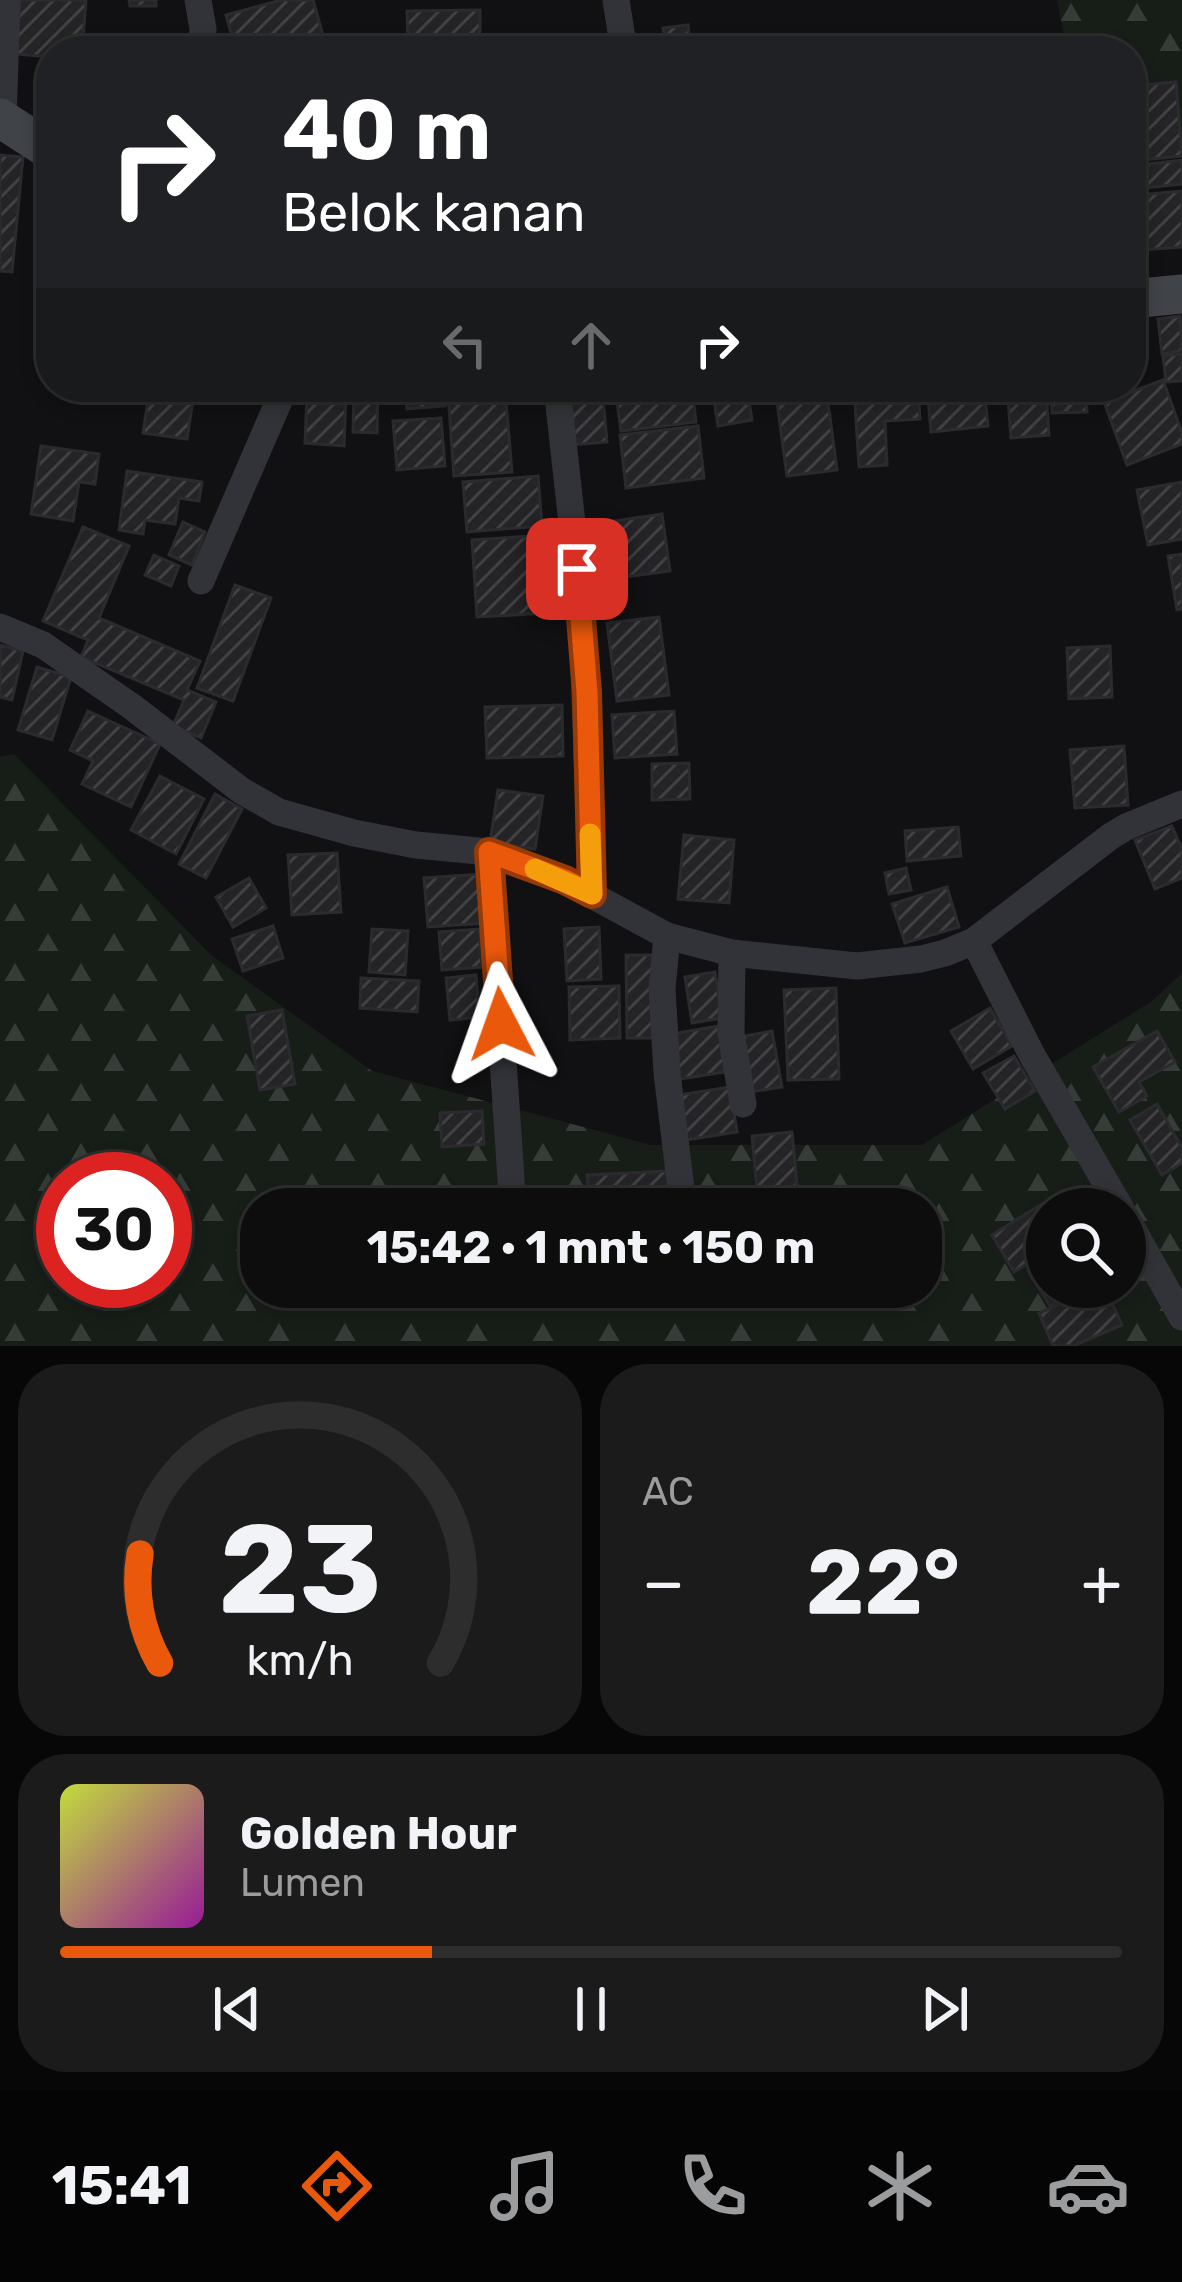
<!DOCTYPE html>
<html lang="id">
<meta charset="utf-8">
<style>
:root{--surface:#0d0d0e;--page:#1b1b1c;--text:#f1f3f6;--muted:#9a9c9e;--line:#2d2d2e;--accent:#ea580c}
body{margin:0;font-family:Rubik,sans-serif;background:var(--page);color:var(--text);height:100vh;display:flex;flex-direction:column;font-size:45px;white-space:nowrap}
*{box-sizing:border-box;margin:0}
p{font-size:39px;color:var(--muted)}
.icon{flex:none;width:66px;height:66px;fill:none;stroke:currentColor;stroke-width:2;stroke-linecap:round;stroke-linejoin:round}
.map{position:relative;height:1346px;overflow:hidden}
.details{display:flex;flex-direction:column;gap:18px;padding:18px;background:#070708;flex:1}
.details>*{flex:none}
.top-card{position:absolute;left:36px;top:36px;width:1110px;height:366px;border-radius:48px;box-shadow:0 6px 18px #0003,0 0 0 3px var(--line);background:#202124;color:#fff;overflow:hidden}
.tools{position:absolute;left:1026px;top:1188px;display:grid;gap:24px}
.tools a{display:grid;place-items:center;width:120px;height:120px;border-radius:50%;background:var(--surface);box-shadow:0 6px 18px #0003,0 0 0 3px var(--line);font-size:60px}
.speed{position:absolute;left:36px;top:1152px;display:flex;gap:24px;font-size:60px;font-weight:700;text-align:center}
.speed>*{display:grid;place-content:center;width:156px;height:156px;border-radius:50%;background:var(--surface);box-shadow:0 6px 18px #0003,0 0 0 3px var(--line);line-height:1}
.speed .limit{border:18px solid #d22;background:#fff;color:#111}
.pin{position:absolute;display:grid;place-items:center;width:102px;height:102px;color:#fff;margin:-51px;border-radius:24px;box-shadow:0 6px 18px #0006}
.me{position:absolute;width:132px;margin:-66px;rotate:356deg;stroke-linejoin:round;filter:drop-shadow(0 0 9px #0008)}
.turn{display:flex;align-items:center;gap:42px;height:252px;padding:0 48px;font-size:54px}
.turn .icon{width:156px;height:156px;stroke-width:2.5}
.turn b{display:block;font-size:84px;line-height:102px}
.lanes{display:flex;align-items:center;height:114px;padding:0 48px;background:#0003;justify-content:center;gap:60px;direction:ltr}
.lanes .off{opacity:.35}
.big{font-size:90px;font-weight:700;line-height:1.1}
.details .widget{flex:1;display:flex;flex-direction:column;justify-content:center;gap:18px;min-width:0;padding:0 42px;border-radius:48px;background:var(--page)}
.details .dial{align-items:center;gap:0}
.dial svg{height:312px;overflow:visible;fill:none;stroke:var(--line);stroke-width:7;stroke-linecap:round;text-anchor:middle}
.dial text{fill:var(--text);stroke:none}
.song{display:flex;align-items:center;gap:36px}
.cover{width:144px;height:144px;border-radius:18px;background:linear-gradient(135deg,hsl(70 70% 55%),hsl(300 70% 35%))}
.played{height:12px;border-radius:6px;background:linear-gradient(90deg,var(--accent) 35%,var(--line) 35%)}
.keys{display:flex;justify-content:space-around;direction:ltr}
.heat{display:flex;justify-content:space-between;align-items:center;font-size:66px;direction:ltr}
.details .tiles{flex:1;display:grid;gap:18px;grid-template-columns:1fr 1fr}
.widget:last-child{grid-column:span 2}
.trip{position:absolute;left:240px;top:1188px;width:702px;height:120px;border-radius:48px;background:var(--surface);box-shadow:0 6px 18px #0003,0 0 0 3px var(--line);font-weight:700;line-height:120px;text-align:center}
.menu{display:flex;height:192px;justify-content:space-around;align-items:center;background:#050506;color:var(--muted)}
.menu .icon{width:84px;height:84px}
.menu .current{color:var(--accent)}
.menu b{font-size:54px;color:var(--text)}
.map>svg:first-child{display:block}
</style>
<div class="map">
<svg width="1182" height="1346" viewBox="0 0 1182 1346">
<defs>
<pattern id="forest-firs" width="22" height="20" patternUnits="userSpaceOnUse" patternTransform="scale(3)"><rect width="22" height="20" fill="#171e18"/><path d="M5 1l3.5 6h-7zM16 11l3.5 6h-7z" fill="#363c37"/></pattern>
<pattern id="building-hatch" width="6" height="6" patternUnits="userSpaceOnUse" patternTransform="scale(3)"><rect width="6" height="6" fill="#242427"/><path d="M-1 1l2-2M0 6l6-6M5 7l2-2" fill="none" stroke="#414144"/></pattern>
</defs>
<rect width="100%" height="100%" fill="#111113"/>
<g fill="url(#forest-firs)" fill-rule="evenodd">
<polygon points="1057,0 1182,0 1182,149 1131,118 1131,51 1067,51"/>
<path d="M14,754L211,955L372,1071L651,1145H922L1151,1002L1182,973V1346H0V757ZM63,1179H165V1281H63ZM261,1209H921V1287H261ZM1047,1209H1125V1287H1047Z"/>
</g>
<g fill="url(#building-hatch)" stroke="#2b2b2f" stroke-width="3">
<polygon points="20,0 86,0 82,51 51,51 51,57 16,54"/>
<polygon points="129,0 156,0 156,6 130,6"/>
<polygon points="281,0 313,0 324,39 281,51 236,51 226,15"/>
<polygon points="480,10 480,51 408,51 407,11"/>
<polygon points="688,25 691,51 666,51 663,28"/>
<polygon points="90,42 121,44 121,51 90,51"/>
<polygon points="1176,82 1182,156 1133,161 1131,86"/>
<polygon points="0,155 23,157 12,272 0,271"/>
<polygon points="1182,160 1182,184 1133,189 1131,166"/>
<polygon points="1182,191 1182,247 1142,250 1136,195"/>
<polygon points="1180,316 1182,351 1162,354 1158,319"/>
<polygon points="1182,354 1182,381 1166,382 1163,356"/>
<polygon points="1163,380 1182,433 1182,444 1127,465 1104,402"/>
<polygon points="150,387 194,393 187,439 143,433"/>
<polygon points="354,387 378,387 377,433 353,432"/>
<polygon points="405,387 443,387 445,406 407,409"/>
<polygon points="568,387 602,387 607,442 572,445"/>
<polygon points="615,387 692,387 696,422 621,431"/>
<polygon points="712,387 747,387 752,420 718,426"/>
<polygon points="785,387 826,387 837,470 787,476 775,388"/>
<polygon points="854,387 918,387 920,419 885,421 887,465 859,467"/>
<polygon points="927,387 984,387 988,426 931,432"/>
<polygon points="1007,387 1046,387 1049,435 1011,438"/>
<polygon points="1051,387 1086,387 1087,412 1052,413"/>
<polygon points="505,389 512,472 454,476 448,394"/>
<polygon points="307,393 346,395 344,446 305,443"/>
<polygon points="441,418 445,466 397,470 393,421"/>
<polygon points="698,426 704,478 626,488 620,435"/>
<polygon points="41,446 99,454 95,484 79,482 73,521 31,514"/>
<polygon points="127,471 202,482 199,501 179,498 175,524 145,520 143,534 119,530"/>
<polygon points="538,476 542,526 467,532 463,482"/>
<polygon points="1182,482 1182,539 1148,545 1137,490"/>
<polygon points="662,514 670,571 616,578 608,522"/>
<polygon points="183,522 205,532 192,565 169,555"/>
<polygon points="83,527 129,546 99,618 200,661 187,690 216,702 201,738 173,726 184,700 81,657 88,640 43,621"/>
<polygon points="563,534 568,612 477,617 472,540"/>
<polygon points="1182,554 1182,609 1177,610 1168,556"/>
<polygon points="154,555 179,566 171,586 145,575"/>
<polygon points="235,585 271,598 233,701 197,688"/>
<polygon points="659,617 669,695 617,701 607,623"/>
<polygon points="0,645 23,651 12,700 0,697"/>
<polygon points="1110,646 1112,697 1069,699 1067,648"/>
<polygon points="37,667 71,677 52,740 18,730"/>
<polygon points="562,705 563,756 487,758 485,707"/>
<polygon points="88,711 160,744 131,807 82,784 93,761 70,750"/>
<polygon points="674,711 677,754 615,758 612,715"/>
<polygon points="1124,746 1128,805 1075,808 1070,750"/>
<polygon points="689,763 690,799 652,800 652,764"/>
<polygon points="160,776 204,799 176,854 131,830"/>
<polygon points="498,790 543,796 535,849 490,843"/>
<polygon points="215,794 242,809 206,878 179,864"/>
<polygon points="1172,826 1182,849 1182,878 1155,889 1135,840"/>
<polygon points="958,827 961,856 907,861 905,831"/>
<polygon points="684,835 734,840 729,903 678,899"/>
<polygon points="337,853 341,912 292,915 288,855"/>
<polygon points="906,868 911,890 889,894 885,873"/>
<polygon points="482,874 486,923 428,927 424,878"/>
<polygon points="249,878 266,908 233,927 216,897"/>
<polygon points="947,887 959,927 905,943 892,904"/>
<polygon points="273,926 283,958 243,971 232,939"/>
<polygon points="599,927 601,979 567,981 564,929"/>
<polygon points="372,929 408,931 405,975 369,972"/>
<polygon points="479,929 482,967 442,970 439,932"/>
<polygon points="626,955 658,955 660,1038 627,1038"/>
<polygon points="715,972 722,1018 692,1023 685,977"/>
<polygon points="476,975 480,1017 450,1020 446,978"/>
<polygon points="361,978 419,981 417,1012 360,1008"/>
<polygon points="619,986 620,1038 570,1040 569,987"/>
<polygon points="836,988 839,1079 788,1080 784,990"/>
<polygon points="990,1008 1012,1046 973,1069 951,1031"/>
<polygon points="282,1010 295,1084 260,1090 247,1016"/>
<polygon points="718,1026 725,1072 680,1079 672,1034"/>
<polygon points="772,1031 782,1087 750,1092 740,1037"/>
<polygon points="1157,1031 1175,1062 1139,1082 1147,1096 1119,1112 1093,1067"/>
<polygon points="1014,1056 1035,1091 1005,1109 983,1073"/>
<polygon points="730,1087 737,1132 686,1140 679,1095"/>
<polygon points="1157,1104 1182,1148 1182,1163 1162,1175 1130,1120"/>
<polygon points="482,1111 484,1144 442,1147 440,1113"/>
<polygon points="792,1132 798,1195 758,1200 752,1136"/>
<polygon points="668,1171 670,1209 589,1209 587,1175"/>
<polygon points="1045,1202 1049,1209 1047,1209 1047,1252 1014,1272 992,1235"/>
<polygon points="1047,1259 1047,1287 1079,1287 1050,1306 1028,1271"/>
<polygon points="1100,1287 1105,1287 1122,1325 1073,1346 1053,1346 1039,1313"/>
</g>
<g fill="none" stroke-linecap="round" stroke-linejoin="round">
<g stroke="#323338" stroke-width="27">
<polyline points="198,0 203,29 202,51"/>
<polyline points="616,0 624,51"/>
<polyline points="3,120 7,0"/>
<polyline points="557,387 582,614 592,894"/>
<polyline points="201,581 285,387"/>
<polyline points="0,627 43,645 131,706 242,791 279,812 354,833 416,845 489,852 564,880 667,936 732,953 857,966 921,959 945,953 974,941 1111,836 1126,827 1182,804"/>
<polyline points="489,852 513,1209"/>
<polyline points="667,936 662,989 667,1073 681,1189"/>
<polyline points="974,941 1032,1055 1121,1209"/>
<polyline points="732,953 731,1033 743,1104"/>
<polyline points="1125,1216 1182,1317"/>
</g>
<g stroke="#404348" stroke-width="39">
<polyline points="0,118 51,151"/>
<polyline points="1131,299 1182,294"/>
</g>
</g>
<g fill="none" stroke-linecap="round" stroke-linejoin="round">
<g stroke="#983908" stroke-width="30">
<polyline id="route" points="501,1024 489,852 565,880 592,894 587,692 577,569"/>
</g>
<use href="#route" stroke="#ea580c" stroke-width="21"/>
<polyline stroke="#f59e0b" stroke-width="21" points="535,869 592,894 590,834"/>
</g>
</svg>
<div class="tools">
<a><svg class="icon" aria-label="search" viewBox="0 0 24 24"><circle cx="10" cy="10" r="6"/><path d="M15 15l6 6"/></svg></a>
</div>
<div class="speed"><div class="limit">30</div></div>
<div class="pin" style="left:577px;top:569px;background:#d93025"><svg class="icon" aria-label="arrive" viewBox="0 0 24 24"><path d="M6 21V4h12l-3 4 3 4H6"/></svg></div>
<svg class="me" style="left:501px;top:1024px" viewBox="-20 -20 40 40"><path d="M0-17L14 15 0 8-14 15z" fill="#ea580c" stroke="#fff" stroke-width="4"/></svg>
<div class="trip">15:42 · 1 mnt · 150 m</div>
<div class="top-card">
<div class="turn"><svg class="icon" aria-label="right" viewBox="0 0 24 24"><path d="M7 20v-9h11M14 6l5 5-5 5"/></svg><div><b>40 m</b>Belok kanan</div></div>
<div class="lanes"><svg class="icon off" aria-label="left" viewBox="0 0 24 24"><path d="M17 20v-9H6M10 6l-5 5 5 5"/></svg><svg class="icon off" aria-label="ahead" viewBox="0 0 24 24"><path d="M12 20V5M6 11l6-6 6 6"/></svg><svg class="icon" aria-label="right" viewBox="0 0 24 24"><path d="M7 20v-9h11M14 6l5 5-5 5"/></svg></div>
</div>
</div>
<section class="details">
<div class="tiles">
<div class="widget dial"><svg viewBox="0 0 100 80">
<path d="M14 69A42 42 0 1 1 86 69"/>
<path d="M14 69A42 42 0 0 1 9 41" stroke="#ea580c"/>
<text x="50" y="56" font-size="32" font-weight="700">23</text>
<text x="50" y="72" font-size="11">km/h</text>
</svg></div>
<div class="widget"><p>AC</p>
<div class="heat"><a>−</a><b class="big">22°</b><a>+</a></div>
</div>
<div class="widget">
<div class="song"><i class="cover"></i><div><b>Golden Hour</b><p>Lumen</p></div></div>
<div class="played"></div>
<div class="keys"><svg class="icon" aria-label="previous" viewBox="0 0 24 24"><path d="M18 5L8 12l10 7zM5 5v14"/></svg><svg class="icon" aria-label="pause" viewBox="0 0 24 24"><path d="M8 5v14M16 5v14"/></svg><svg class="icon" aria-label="next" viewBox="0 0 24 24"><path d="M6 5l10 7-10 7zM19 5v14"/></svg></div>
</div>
</div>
</section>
<nav class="menu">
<b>15:41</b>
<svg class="icon current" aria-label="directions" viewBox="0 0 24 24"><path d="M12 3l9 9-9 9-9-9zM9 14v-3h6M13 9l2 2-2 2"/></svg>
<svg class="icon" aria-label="music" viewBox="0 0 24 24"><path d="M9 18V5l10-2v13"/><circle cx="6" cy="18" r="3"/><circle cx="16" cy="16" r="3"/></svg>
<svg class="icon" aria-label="phone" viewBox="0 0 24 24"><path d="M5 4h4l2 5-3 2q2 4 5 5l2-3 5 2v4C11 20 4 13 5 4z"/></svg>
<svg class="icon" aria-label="climate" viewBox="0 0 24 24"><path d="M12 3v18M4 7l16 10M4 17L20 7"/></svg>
<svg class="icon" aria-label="car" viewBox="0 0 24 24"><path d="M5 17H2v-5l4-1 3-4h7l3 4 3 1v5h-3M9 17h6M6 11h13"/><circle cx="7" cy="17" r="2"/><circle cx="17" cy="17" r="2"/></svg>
</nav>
